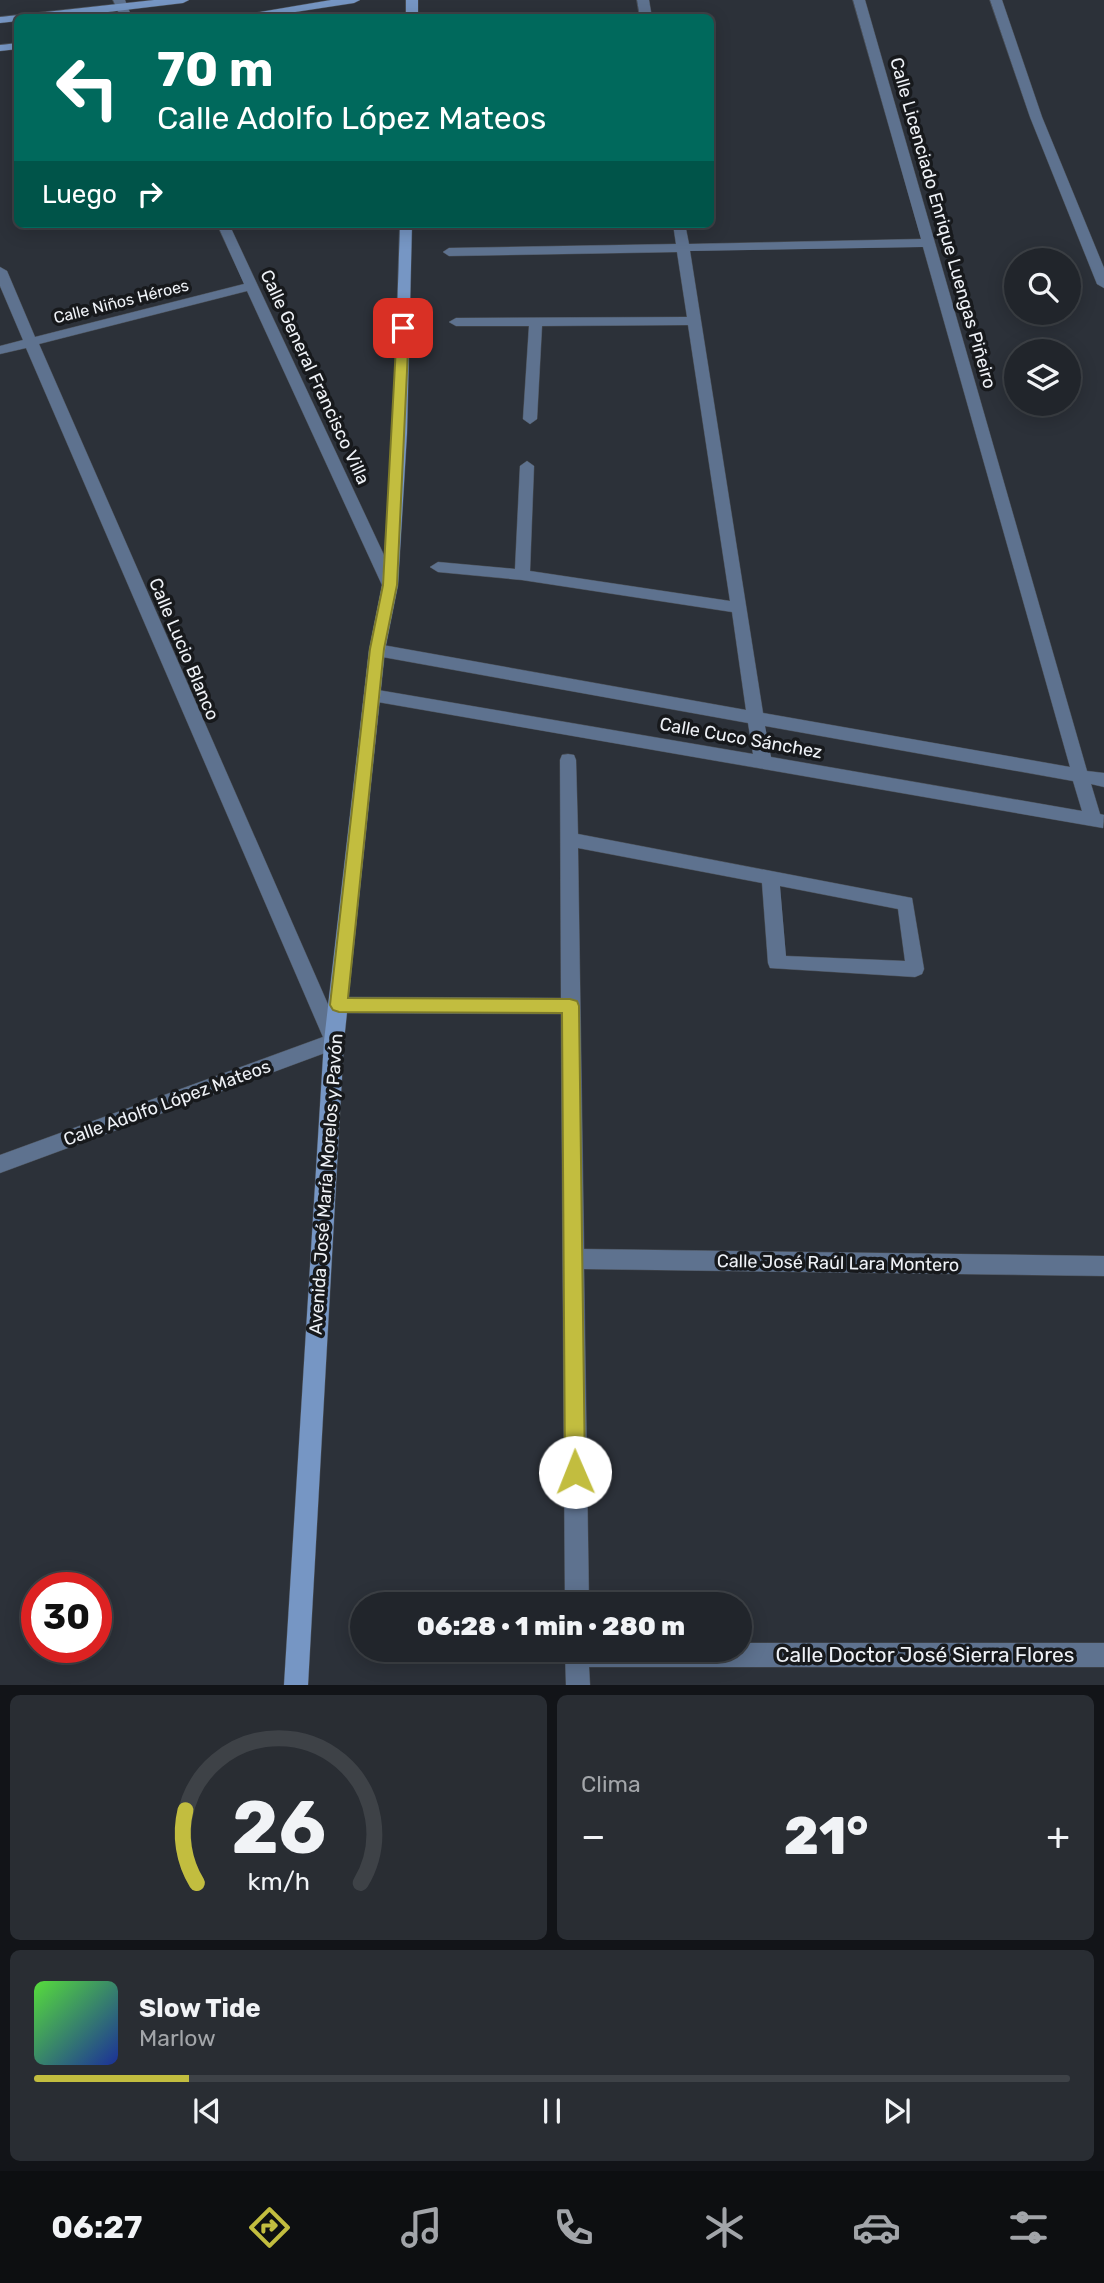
<!DOCTYPE html>
<html lang="es">
<meta charset="utf-8">
<style>
:root{--surface:#21252b;--page:#292d33;--text:#f1f3f6;--muted:#a2a5a9;--line:#3e4247;--accent:#c2bd3f}
body{margin:0;font-family:Rubik,sans-serif;background:var(--page);color:var(--text);height:100vh;display:flex;flex-direction:column;font-size:26px;white-space:nowrap}
*{box-sizing:border-box;margin:0}
p{font-size:23px;color:var(--muted)}
.icon{flex:none;width:38px;height:38px;fill:none;stroke:currentColor;stroke-width:2;stroke-linecap:round;stroke-linejoin:round}
.map{position:relative;height:1685px;overflow:hidden}
.drawer{display:flex;flex-direction:column;gap:10px;padding:10px;background:#121418;flex:1}
.drawer>*{flex:none}
.hud{position:absolute;left:14px;top:14px;width:700px;height:214px;border-radius:10px;box-shadow:0 4px 18px #0003,0 0 0 2px var(--line);background:#00695c;color:#fff;overflow:hidden}
.buttons{position:absolute;left:1004px;top:248px;display:grid;gap:14px}
.buttons a{display:grid;place-items:center;width:77px;height:77px;border-radius:50%;background:var(--surface);box-shadow:0 4px 18px #0003,0 0 0 2px var(--line);font-size:35px}
.speed{position:absolute;left:21px;top:1572px;display:flex;gap:14px;font-size:35px;font-weight:700;text-align:center}
.speed>*{display:grid;place-content:center;width:91px;height:91px;border-radius:50%;background:var(--surface);box-shadow:0 4px 18px #0003,0 0 0 2px var(--line);line-height:1}
.speed .limit{border:10px solid #d22;background:#fff;color:#111}
.pin{position:absolute;display:grid;place-items:center;width:60px;height:60px;color:#fff;margin:-30px;border-radius:14px;box-shadow:0 4px 10px #0006}
.me{position:absolute;width:77px;margin:-38px;rotate:359deg;stroke-linejoin:round;filter:drop-shadow(0 0 5px #0008)}
.turn{display:flex;align-items:center;gap:24px;height:147px;padding:0 28px;font-size:32px}
.turn .icon{width:91px;height:91px;stroke-width:2.5}
.turn b{display:block;font-size:49px;line-height:60px}
.then{display:flex;align-items:center;height:66px;padding:0 28px;background:#0003;gap:14px;font-size:26px}
.big{font-size:52px;font-weight:800;line-height:1.1}
.drawer .tile{flex:1;display:flex;flex-direction:column;justify-content:center;gap:10px;min-width:0;padding:0 24px;border-radius:10px;background:var(--page)}
.drawer .dial{align-items:center;gap:0}
.dial svg{height:182px;overflow:visible;fill:none;stroke:var(--line);stroke-width:7;stroke-linecap:round;text-anchor:middle}
.dial text{fill:var(--text);stroke:none}
.song{display:flex;align-items:center;gap:21px}
.cover{width:84px;height:84px;border-radius:10px;background:linear-gradient(135deg,hsl(110 70% 55%),hsl(230 70% 35%))}
.played{height:7px;border-radius:4px;background:linear-gradient(90deg,var(--accent) 15%,var(--line) 15%)}
.keys{display:flex;justify-content:space-around;direction:ltr}
.heat{display:flex;justify-content:space-between;align-items:center;font-size:38px;direction:ltr}
.drawer .tiles{flex:1;display:grid;gap:10px;grid-template-columns:1fr 1fr}
.tile:last-child{grid-column:span 2}
.trip{position:absolute;left:350px;top:1592px;width:402px;height:70px;border-radius:35px;background:var(--surface);box-shadow:0 4px 18px #0003,0 0 0 2px var(--line);font-weight:800;line-height:70px;text-align:center}
.tabs{display:flex;height:112px;justify-content:space-around;align-items:center;background:#0d0f11;color:var(--muted)}
.tabs .icon{width:49px;height:49px}
.tabs .active{color:var(--accent)}
.tabs b{font-size:32px;color:var(--text)}
.map>svg:first-child{display:block}
</style>
<div class="map">
<svg width="1104" height="1685" viewBox="0 0 1104 1685">
<rect width="100%" height="100%" fill="#2c3139"/>
<g fill="none" stroke-linecap="round" stroke-linejoin="round">
<g stroke="#4b5057" stroke-width="1">
<polygon id="lane" points="990,0 1002,0 1042,117 1104,268 1104,288 1097,284 1030,117"/>
</g>
<g stroke="#4b5057" stroke-width="1">
<g id="street">
<polygon points="113,0 125,0 132,18 121,18"/>
<polygon points="637,0 649,0 652,18 640,18"/>
<path d="M853,0H865L1087,771L1104,773V787L1091,784L1100,814L1104,815L1103,828L372,701L364,695L372,689L753,754L748,723L377,656L369,650L377,644L746,710L732,612L522,580L438,572L430,567L438,562L515,569L520,466L527,461L534,466L530,571L730,601L688,325L542,326L537,419L530,424L523,419L529,326H456L449,322L456,318L687,317L677,252L449,256L443,252L449,248L676,244L673,224H685L689,244L921,239ZM923,247L1070,767L763,713L690,251ZM765,726L1073,781L1082,811L771,757Z"/>
<polygon points="217,224 229,224 398,585 395,589 390,590 382,585 247,291 39,344 344,1041 341,1047 0,1173 0,1155 323,1037 26,348 0,354 0,346 23,340 0,286 0,267 7,271 35,337 244,284"/>
<path d="M568,754L574,755L576,760L578,834L912,898L924,969L922,974L915,977L770,968L768,963L762,883L578,848L584,1249L1104,1256V1276L584,1269L589,1605H565L561,1014L339,1013L332,1011L330,1005L332,999L339,997L561,998L560,760L562,755ZM780,886L898,909L905,961L786,956Z"/>
<polygon points="740,1643 1104,1643 1104,1667 589,1667 590,1685 566,1685 565,1650 740,1650"/>
</g>
</g>
<g stroke="#4b5057" stroke-width="1">
<g id="secondary">
<polygon points="154,0 189,0 183,3 58,18 18,18 18,21 0,23 0,17"/>
<polygon points="331,0 360,0 354,3 256,18 225,18"/>
<rect x="406" y="0" width="12" height="18"/>
<polygon points="18,43 18,49 0,51 0,45"/>
<polygon points="400,224 412,224 407,433 398,585 385,650 344,1041 308,1685 284,1685 324,1041 369,650 382,585 393,433"/>
</g>
</g>
<use href="#lane" fill="#5e728f" fill-rule="evenodd"/>
<use href="#street" fill="#5e728f" fill-rule="evenodd"/>
<use href="#secondary" fill="#7696c4" fill-rule="evenodd"/>
</g>
<polygon fill="#c2bd3f" stroke="#7e7b29" stroke-width="2" points="403,325 409,328 397,585 384,649 348,998 570,999 577,1001 579,1006 585,1472 582,1479 575,1482 568,1479 565,1472 562,1013 339,1012 333,1010 330,1005 370,649 383,585 397,328"/>
<g text-anchor="middle" stroke-width="7" stroke-linejoin="round" paint-order="stroke">
<g font-size="16" fill="#eff2f7" stroke="#17191c">
<text transform="translate(121 301) rotate(-14)" y="6">Calle Niños Héroes</text>
</g>
<g font-size="18" fill="#eff2f7" stroke="#17191c">
<text transform="translate(943 223) rotate(74)" y="6">Calle Licenciado Enrique Luengas Piñeiro</text>
<text transform="translate(315 377) rotate(65)" y="6">Calle General Francisco Villa</text>
<text transform="translate(184 649) rotate(67)" y="6">Calle Lucio Blanco</text>
<text transform="translate(741 738) rotate(10)" y="6">Calle Cuco Sánchez</text>
<text transform="translate(167 1103) rotate(-20)" y="6">Calle Adolfo López Mateos</text>
<text transform="translate(326 1184) rotate(-86)" y="6">Avenida José María Morelos y Pavón</text>
<text transform="translate(838 1263) rotate(1)" y="6">Calle José Raúl Lara Montero</text>
</g>
<g font-size="21" fill="#eff2f7" stroke="#17191c">
<text x="925" y="1662">Calle Doctor José Sierra Flores</text>
</g>
</g>
</svg>
<div class="buttons">
<a><svg class="icon" aria-label="search" viewBox="0 0 24 24"><circle cx="10" cy="10" r="6"/><path d="M15 15l6 6"/></svg></a>
<a><svg class="icon" aria-label="layers" viewBox="0 0 24 24"><path d="M12 4l9 5-9 5-9-5zM3 14l9 5 9-5"/></svg></a>
</div>
<div class="speed"><div class="limit">30</div></div>
<div class="pin" style="left:403px;top:328px;background:#d93025"><svg class="icon" aria-label="arrive" viewBox="0 0 24 24"><path d="M6 21V4h12l-3 4 3 4H6"/></svg></div>
<svg class="me" style="left:575px;top:1472px" viewBox="-20 -20 40 40"><circle r="19" fill="#fff"/><path d="M0-13L10 11 0 6-10 11z" fill="#c2bd3f"/></svg>
<div class="trip">06:28 · 1 min · 280 m</div>
<div class="hud">
<div class="turn"><svg class="icon" aria-label="left" viewBox="0 0 24 24"><path d="M17 20v-9H6M10 6l-5 5 5 5"/></svg><div><b>70 m</b>Calle Adolfo López Mateos</div></div>
<div class="then">Luego<svg class="icon" aria-label="right" viewBox="0 0 24 24"><path d="M7 20v-9h11M14 6l5 5-5 5"/></svg></div>
</div>
</div>
<section class="drawer">
<div class="tiles">
<div class="tile dial"><svg viewBox="0 0 100 80">
<path d="M14 69A42 42 0 1 1 86 69"/>
<path d="M14 69A42 42 0 0 1 9 37" stroke="#c2bd3f"/>
<text x="50" y="56" font-size="32" font-weight="700">26</text>
<text x="50" y="72" font-size="11">km/h</text>
</svg></div>
<div class="tile"><p>Clima</p>
<div class="heat"><a>−</a><b class="big">21°</b><a>+</a></div>
</div>
<div class="tile">
<div class="song"><i class="cover"></i><div><b>Slow Tide</b><p>Marlow</p></div></div>
<div class="played"></div>
<div class="keys"><svg class="icon" aria-label="previous" viewBox="0 0 24 24"><path d="M18 5L8 12l10 7zM5 5v14"/></svg><svg class="icon" aria-label="pause" viewBox="0 0 24 24"><path d="M8 5v14M16 5v14"/></svg><svg class="icon" aria-label="next" viewBox="0 0 24 24"><path d="M6 5l10 7-10 7zM19 5v14"/></svg></div>
</div>
</div>
</section>
<nav class="tabs">
<b>06:27</b>
<svg class="icon active" aria-label="directions" viewBox="0 0 24 24"><path d="M12 3l9 9-9 9-9-9zM9 14v-3h6M13 9l2 2-2 2"/></svg>
<svg class="icon" aria-label="music" viewBox="0 0 24 24"><path d="M9 18V5l10-2v13"/><circle cx="6" cy="18" r="3"/><circle cx="16" cy="16" r="3"/></svg>
<svg class="icon" aria-label="phone" viewBox="0 0 24 24"><path d="M5 4h4l2 5-3 2q2 4 5 5l2-3 5 2v4C11 20 4 13 5 4z"/></svg>
<svg class="icon" aria-label="climate" viewBox="0 0 24 24"><path d="M12 3v18M4 7l16 10M4 17L20 7"/></svg>
<svg class="icon" aria-label="car" viewBox="0 0 24 24"><path d="M5 17H2v-5l4-1 3-4h7l3 4 3 1v5h-3M9 17h6M6 11h13"/><circle cx="7" cy="17" r="2"/><circle cx="17" cy="17" r="2"/></svg>
<svg class="icon" aria-label="filters" viewBox="0 0 24 24"><path d="M4 7h16M4 17h16"/><circle cx="9" cy="7" r="2"/><circle cx="15" cy="17" r="2"/></svg>
</nav>
